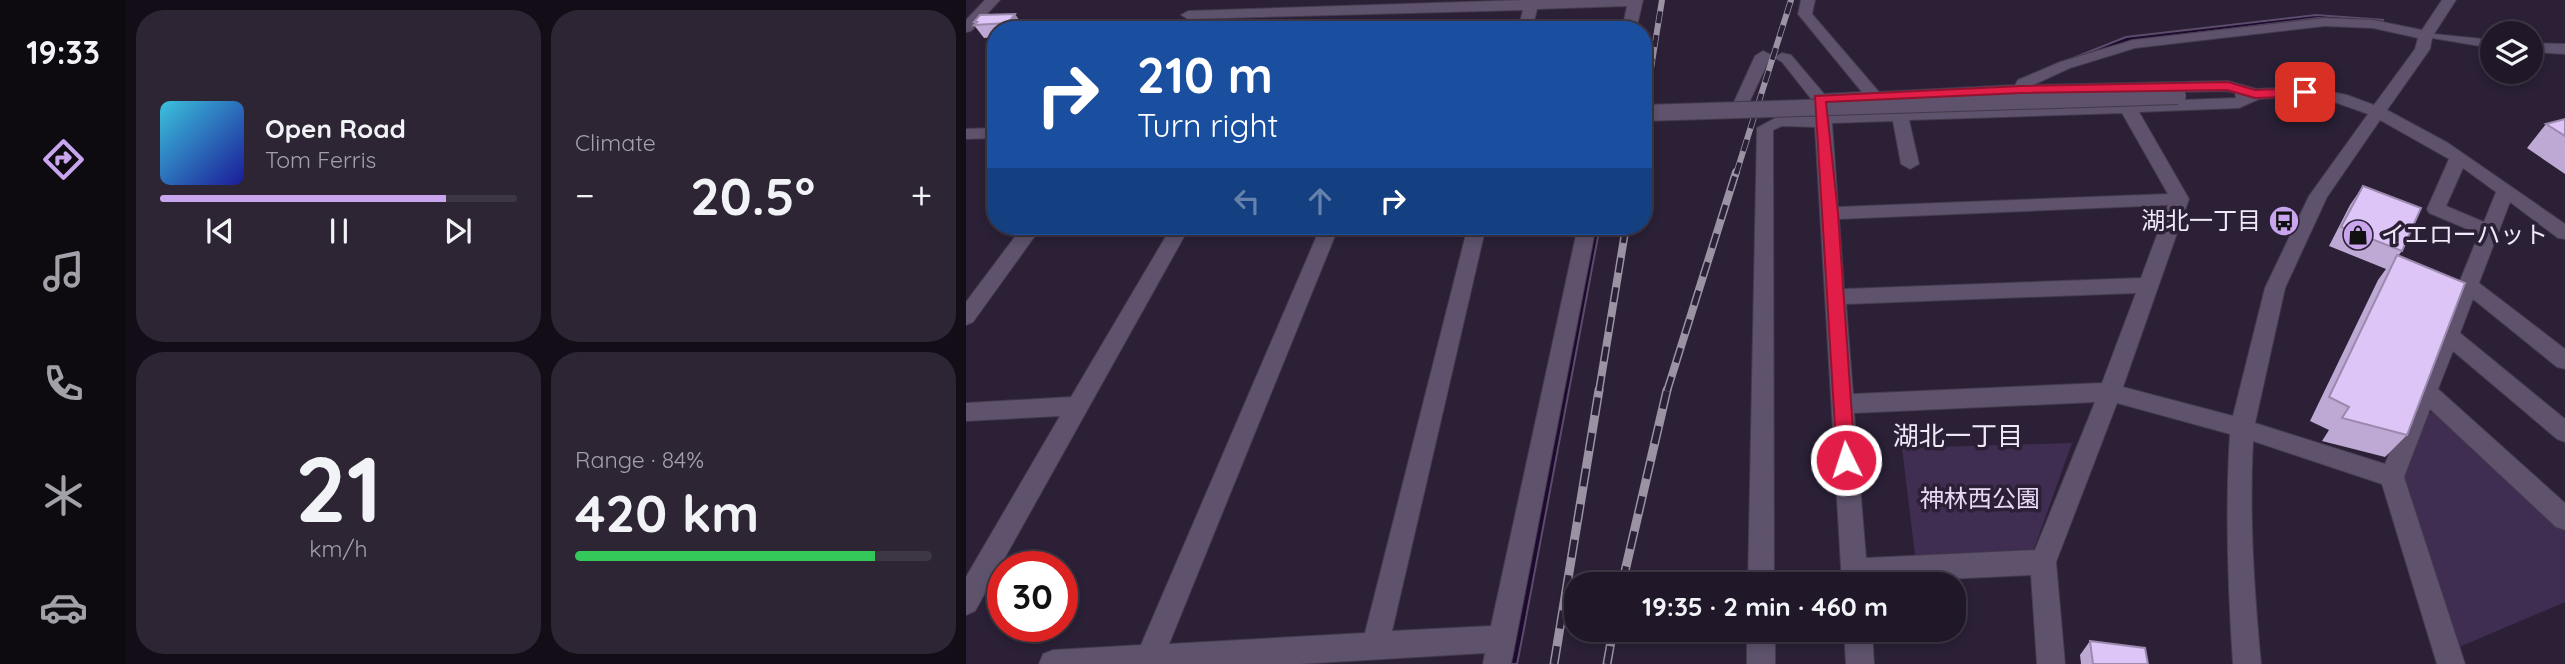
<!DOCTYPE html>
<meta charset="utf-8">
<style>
:root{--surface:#201828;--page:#2d2534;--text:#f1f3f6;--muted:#a2a0a8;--line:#3d3745;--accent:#c9a5ee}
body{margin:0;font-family:Quicksand,"Noto Sans JP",sans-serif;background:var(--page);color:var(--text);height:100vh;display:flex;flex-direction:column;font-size:26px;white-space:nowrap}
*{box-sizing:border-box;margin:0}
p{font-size:23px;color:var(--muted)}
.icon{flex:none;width:38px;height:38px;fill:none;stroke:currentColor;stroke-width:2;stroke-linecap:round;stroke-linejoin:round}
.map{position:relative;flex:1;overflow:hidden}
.sheet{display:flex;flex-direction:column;gap:10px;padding:10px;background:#120d16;width:840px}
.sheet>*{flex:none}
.guide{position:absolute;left:21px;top:21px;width:665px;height:214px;border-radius:28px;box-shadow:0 4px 10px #0003,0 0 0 2px var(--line);background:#1a4fa0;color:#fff;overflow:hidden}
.tools{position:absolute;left:1514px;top:21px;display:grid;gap:14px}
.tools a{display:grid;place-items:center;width:63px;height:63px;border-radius:50%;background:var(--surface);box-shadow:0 4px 10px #0003,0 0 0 2px var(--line);font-size:35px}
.speed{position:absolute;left:21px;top:551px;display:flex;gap:14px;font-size:35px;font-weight:700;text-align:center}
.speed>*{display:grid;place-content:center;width:91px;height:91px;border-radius:50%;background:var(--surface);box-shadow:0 4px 10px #0003,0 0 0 2px var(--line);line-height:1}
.speed .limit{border:10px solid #d22;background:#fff;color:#111}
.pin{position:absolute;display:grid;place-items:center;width:60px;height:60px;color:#fff;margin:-30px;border-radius:14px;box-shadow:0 4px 10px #0006}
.me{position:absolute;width:77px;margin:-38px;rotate:356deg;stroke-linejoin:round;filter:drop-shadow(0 0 5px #0008)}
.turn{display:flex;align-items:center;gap:24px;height:147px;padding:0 35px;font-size:32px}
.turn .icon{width:91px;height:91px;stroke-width:2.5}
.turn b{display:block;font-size:49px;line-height:60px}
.lanes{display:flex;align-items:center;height:66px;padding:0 35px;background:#0003;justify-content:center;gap:35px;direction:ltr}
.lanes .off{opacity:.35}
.big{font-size:52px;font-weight:700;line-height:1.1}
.sheet .tile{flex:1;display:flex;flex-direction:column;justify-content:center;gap:10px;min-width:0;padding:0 24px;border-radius:28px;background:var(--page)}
.sheet .dial{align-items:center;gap:0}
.dial b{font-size:91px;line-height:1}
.song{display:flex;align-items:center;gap:21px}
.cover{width:84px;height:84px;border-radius:10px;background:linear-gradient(135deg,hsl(190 70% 55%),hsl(240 70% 35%))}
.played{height:7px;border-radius:4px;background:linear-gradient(90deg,var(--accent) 80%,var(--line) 80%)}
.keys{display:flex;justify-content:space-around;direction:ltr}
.heat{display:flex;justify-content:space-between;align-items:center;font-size:38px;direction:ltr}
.charge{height:10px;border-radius:5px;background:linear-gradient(90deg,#34c759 84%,var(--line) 0)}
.sheet .tiles{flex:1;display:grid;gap:10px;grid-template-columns:repeat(2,1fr)}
.trip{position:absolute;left:598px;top:572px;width:402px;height:70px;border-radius:28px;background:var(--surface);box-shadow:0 4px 10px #0003,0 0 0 2px var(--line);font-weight:700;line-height:70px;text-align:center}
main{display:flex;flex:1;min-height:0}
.tabs{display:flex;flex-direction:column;width:126px;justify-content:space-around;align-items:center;background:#0d0a10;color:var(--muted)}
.tabs .icon{width:49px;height:49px}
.tabs .on{color:var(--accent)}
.tabs b{font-size:32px;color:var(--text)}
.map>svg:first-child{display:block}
</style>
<main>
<nav class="tabs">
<b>19:33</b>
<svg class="icon on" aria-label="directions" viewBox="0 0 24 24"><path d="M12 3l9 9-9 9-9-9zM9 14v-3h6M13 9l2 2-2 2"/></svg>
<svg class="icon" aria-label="music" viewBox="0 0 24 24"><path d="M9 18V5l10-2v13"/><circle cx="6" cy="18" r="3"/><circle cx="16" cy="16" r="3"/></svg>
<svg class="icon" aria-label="phone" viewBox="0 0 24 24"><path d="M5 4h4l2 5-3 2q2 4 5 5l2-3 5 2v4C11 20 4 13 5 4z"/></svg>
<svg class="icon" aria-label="climate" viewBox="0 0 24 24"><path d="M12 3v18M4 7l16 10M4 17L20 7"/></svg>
<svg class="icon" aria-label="car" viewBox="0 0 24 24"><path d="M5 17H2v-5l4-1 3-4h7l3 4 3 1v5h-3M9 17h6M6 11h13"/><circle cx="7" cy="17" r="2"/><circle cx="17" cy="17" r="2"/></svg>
</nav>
<section class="sheet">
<div class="tiles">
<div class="tile">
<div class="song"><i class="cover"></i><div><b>Open Road</b><p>Tom Ferris</p></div></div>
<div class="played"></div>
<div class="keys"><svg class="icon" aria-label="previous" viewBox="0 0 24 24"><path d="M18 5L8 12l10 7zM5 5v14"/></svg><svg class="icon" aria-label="pause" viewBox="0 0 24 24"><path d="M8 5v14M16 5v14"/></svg><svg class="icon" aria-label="next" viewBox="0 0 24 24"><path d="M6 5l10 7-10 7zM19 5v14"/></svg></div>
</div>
<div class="tile"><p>Climate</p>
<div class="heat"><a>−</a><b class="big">20.5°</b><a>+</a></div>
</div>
<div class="tile dial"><b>21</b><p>km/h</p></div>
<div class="tile"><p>Range · 84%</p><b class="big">420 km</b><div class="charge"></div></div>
</div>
</section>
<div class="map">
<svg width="1599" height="664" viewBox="0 0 1599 664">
<rect width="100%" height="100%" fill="#2b2036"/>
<g fill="#402d52">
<polygon points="1462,412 1476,415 1599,529 1599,602 1491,648 1436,482"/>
<polygon points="1106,443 1068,549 949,555 936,448"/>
</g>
<g fill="#1d082e" stroke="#5c4c6b" stroke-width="2">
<polygon points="1350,15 1417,20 1416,23 1352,18 1164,41 1060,81 1052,80 1160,37"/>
<polygon points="625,226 634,226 556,639 551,664 537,664"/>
</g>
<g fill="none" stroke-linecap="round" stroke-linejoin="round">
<g stroke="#443a4d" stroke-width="2">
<g id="minor">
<polygon points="19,0 34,0 5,31 0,32 0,20"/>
<polygon points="559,0 677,0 670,30 656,30 661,6 571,9 566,30 552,30 557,10 222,19 215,15 222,11"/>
<path d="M835,0H849L846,14L913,92L1049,85L1052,80L1094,62L1167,40L1359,18L1407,20L1456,30L1476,0H1490L1468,34L1526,40V48L1466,38L1464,49L1421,110L1482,143L1599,224V239L1592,238L1544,202L1513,283L1599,349V369L1591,367L1507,299L1494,333L1599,419V442L1591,439L1487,351L1472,389L1599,503V530L1590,527L1464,409L1438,477L1499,664H1471L1416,484L1287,441C1283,516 1288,589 1295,664H1267C1262,587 1259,511 1264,434L1151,403L1090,562L1099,664H1071L1065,575L876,584L849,127L816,126L807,130L808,584H782L791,128L813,116L849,117L846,100L816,62L809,58L802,62L782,105L776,107L768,102L789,56L797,51L809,57L816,53L825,55L858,94L896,92L832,14ZM1359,26L1407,28L1452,38L1449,49L1408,105L1381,95L1341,87L1290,89L1262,81L1067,85L1104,68L1169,48ZM1261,91L1269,93L1270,98L864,113L863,103L1055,95ZM1333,96L1371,103L1402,114L1343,196L1299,288L1267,416L1157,387L1223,199L1173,112L1273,108L1293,99ZM1156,113L1202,194L872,207L866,123L927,121L935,164L944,169L953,164L943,120ZM1414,120L1483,159L1461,209L1463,213L1513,234L1419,464L1289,423L1319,288L1361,197ZM1497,168L1530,192L1518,222L1480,206ZM1202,205L1175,278L878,289L873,219ZM1170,293L1136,383L887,394L880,304ZM1129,402L1069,550L900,558L888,413Z"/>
<polygon points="1564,43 1599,44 1599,54 1564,52"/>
<polygon points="30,128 30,138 0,139 0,129"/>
<polygon points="57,226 76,226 7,322 0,325 0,302"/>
<polygon points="206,226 224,226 9,611 0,615 0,577 94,416 0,421 0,403 105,397"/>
<polygon points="355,226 373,226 203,644 399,633 502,226 520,226 426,631 525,626 612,226 630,226 545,664 517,664 519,653 334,664 73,664 77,654 87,650 175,645"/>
<rect x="781" y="630" width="28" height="34"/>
<polygon points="878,630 906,630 908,664 880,664"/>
</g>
</g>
<use href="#minor" fill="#5e526c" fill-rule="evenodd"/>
<g stroke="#9b92a4" stroke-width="6">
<g id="rail-far2">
<polyline points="677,118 696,0"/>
<polyline points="770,174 825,0"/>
</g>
</g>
<g stroke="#9b92a4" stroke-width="8">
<g id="rail-far1">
<polyline points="633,391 660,226"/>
<polyline points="701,391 770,172"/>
</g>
</g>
<g stroke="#9b92a4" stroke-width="9">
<g id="rail">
<polyline points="656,584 701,390"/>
<polyline points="588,664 633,390"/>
<polyline points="641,664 647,630"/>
</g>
</g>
<use href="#rail-far2" stroke="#2b2036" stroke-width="4.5" stroke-dasharray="12" stroke-linecap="butt"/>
<use href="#rail-far1" stroke="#2b2036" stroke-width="5" stroke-dasharray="15" stroke-linecap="butt"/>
<use href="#rail" stroke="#2b2036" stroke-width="6" stroke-dasharray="18" stroke-linecap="butt"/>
<g stroke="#443a4d" stroke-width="18" stroke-linecap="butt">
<polyline id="minor-bridge" points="677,113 1212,96"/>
</g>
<use href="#minor-bridge" stroke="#5e526c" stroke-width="16"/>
</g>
<g fill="#bea9d4">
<polygon points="14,15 58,27 55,30 30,30 30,37 18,38 8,25 10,24 8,22"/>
<polygon points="1599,119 1599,174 1561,148 1580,124"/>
<polygon points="1397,186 1436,251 1432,256 1441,435 1419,457 1356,441 1363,430 1344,421 1412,280 1420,269 1363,246 1384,205"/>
<polygon points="1124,641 1182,664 1115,664 1114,655"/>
</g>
<polygon fill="#9b8aad" points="49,14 58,27 55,30 47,30 42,23"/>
<g fill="#ddc5f7" stroke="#9b8aad" stroke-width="2">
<polygon points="49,14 42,23 8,25 11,22 8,22 14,15"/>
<polygon points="1599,119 1599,136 1580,124"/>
<polygon points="1397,186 1455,208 1436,251 1375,227"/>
<polygon points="1431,255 1499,283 1441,435 1376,418 1383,407 1363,397"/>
<polygon points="1124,641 1179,648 1182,664 1127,664"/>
</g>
<polygon fill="#e11d48" stroke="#92132f" stroke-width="2" points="1262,82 1289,90 1339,88 1345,92 1339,96 1289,98 1261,90 1055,93 860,102 872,213 889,460 886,465 880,467 873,465 871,460 849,96 1055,86"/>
<defs>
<g id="bus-disc" transform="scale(1.575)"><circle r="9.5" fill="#c9a5ee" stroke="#2b2036"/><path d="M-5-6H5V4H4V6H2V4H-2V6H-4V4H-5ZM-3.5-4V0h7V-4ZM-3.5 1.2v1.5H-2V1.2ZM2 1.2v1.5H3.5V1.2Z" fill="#111"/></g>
<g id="shop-disc" transform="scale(1.575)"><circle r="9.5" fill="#c9a5ee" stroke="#2b2036"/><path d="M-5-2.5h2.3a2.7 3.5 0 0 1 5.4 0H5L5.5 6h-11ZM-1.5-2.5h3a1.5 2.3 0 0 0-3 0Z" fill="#111"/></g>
</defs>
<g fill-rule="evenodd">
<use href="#bus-disc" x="1318" y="221"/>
<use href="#shop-disc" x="1392" y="235"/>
</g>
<g text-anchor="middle" stroke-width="7" stroke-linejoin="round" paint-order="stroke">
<g font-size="24" fill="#f0e9f8" stroke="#2b2036" text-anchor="end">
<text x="1295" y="229">湖北一丁目</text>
<text x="1415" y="243" text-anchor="start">イエローハット</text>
</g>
<g font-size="24" fill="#e8daf7" stroke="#2b2036">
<text x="1014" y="507">神林西公園</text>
</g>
<g font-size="26" fill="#f0e9f8" stroke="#2b2036">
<text x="992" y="445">湖北一丁目</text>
</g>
</g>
</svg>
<div class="tools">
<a><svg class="icon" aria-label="layers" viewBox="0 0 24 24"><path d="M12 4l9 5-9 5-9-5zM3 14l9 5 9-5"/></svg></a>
</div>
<div class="speed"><div class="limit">30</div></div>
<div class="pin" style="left:1339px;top:92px;background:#d93025"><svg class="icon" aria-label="arrive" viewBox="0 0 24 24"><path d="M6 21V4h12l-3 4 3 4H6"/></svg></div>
<svg class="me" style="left:880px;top:460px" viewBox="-20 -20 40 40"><circle r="17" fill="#e11d48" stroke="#fff" stroke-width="3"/><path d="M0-11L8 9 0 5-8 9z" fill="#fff"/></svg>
<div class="trip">19:35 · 2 min · 460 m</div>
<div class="guide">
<div class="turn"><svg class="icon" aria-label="right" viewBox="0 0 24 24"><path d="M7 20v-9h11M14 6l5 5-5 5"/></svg><div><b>210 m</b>Turn right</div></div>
<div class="lanes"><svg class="icon off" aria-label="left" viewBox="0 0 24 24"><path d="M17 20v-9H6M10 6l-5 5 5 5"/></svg><svg class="icon off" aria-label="ahead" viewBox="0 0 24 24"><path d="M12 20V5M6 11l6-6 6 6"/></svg><svg class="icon" aria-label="right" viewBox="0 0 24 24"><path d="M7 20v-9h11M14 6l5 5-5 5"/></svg></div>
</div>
</div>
</main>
